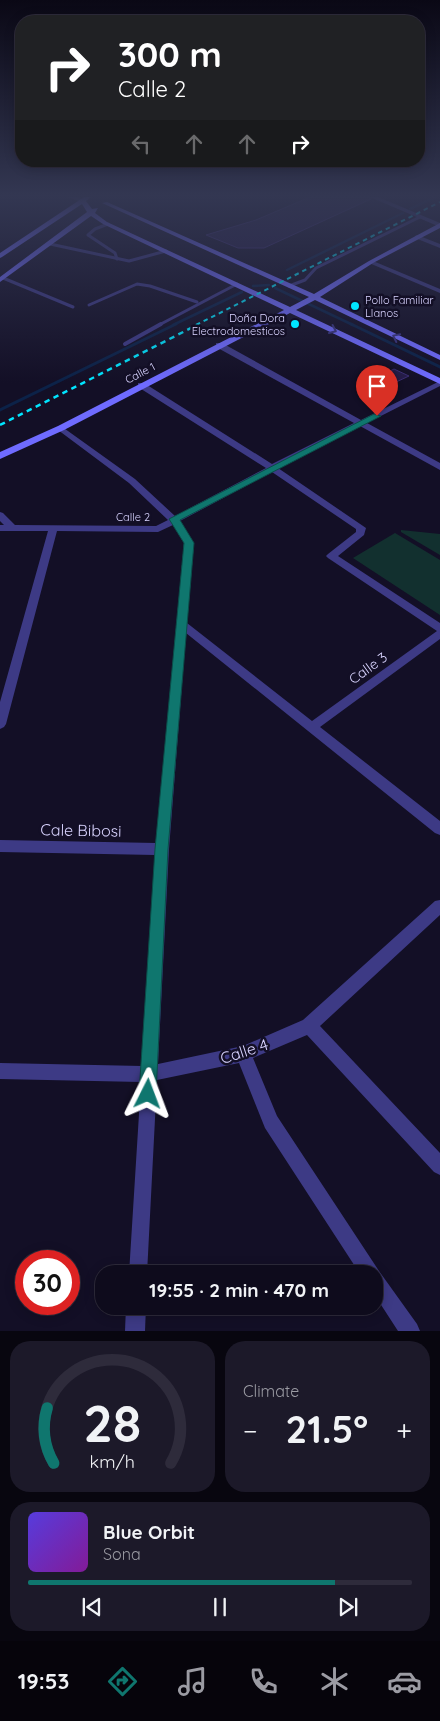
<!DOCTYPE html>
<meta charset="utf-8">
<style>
:root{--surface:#0e0b1c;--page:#1c1929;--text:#f1f3f6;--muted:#9b9ba3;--line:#2e2b3b;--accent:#0f766e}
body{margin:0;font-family:Quicksand,sans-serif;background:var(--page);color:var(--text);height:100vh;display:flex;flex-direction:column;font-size:19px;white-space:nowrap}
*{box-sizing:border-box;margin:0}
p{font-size:16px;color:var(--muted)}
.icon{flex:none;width:28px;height:28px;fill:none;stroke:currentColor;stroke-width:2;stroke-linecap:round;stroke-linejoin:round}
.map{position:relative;height:1331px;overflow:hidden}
.side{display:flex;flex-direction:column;gap:10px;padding:10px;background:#08060f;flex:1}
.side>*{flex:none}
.banner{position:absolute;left:15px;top:15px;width:410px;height:152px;border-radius:20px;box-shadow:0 2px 12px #0003,0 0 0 1px var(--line);background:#202124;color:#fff;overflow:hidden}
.speed{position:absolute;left:15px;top:1250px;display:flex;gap:10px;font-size:25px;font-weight:700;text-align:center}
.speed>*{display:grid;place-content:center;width:65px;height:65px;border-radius:50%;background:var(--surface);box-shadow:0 2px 12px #0003,0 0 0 1px var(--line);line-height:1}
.speed .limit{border:8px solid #d22;background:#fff;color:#111}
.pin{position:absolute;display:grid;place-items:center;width:42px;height:42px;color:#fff;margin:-51px -21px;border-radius:50% 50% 50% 0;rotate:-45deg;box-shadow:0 0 5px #0007}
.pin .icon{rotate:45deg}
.me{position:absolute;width:55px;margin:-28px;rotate:3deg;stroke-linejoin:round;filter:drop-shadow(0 0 4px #0008)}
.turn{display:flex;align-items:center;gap:18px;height:105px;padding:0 20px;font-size:22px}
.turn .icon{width:65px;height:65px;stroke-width:2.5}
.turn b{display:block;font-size:35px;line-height:42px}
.lanes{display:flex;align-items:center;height:48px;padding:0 20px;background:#0003;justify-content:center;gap:25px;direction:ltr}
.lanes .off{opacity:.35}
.big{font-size:38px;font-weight:700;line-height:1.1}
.side .tile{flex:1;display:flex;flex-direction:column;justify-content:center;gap:8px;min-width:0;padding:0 18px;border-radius:20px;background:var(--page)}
.side .dial{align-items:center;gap:0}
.dial svg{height:130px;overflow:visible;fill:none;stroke:var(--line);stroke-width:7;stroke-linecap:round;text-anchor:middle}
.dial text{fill:var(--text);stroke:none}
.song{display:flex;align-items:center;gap:15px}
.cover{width:60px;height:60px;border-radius:8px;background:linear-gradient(135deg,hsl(250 70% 55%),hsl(290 70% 35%))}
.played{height:5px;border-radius:2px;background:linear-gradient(90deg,var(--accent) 80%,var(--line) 80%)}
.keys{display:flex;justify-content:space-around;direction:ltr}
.heat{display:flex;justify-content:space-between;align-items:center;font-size:28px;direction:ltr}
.side .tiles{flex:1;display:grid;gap:10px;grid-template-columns:1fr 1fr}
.tile:last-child{grid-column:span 2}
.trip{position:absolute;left:95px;top:1265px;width:288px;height:50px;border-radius:20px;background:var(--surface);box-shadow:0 2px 12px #0003,0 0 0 1px var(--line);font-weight:700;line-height:50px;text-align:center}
.dock{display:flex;height:80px;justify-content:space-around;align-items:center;background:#06040b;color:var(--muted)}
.dock .icon{width:35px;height:35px}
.dock .on{color:var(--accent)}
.dock b{font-size:22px;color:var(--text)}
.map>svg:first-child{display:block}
</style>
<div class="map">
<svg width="440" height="1331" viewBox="0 0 440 1331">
<rect width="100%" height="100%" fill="#130f26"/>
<g fill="#12302f">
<polygon points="401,530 440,534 440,555 401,532"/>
<polygon points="395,533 440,560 440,615 353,558"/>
</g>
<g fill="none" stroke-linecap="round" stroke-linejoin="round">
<g stroke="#0c2248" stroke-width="2.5">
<polyline points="410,209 435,197"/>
<polyline points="287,270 403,213"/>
<polyline points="253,286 269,285"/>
<polyline points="275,288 353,325"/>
<polyline points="173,325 242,292"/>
</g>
<g stroke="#0c2248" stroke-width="3">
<polyline points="351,324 440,367"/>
<polyline points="0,410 176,324"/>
</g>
</g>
<g fill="#241b47" stroke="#3b2d73">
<polygon points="310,197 368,197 371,199 264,248 238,248 206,235 256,220"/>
<polygon points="394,369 409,376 394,383 380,376"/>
</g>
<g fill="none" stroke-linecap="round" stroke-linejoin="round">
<g stroke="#3d3a85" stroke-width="3">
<polyline points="108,224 95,229 88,235 115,253 117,259"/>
<polyline points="50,244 129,261 166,251"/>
<polyline points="3,278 73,307"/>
<polyline points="289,286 305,280 316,268 420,217"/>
<polyline points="89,305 137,284 150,286 197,302"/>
<polyline points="159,325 237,284"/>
</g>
<polyline stroke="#3d3a85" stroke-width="4" points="125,344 161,324"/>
<g fill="#3d3a85" fill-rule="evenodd">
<polygon points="68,197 77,197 85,200 82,202"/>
<polygon points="370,197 378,197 440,223 440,227"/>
<polygon points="417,235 440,244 440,248 415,238 415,236"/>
<polygon points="369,261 373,261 440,289 440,293 369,263"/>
<path d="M216,343H222L361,420L440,381V386L367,423L440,463V470L360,426L278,468L366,528L364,535L338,556L440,623V639L320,727L440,821V835L435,833L186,633L169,849L158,1064L243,1046L303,1020L435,901L440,900V915L320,1026L440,1153V1175L434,1172L307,1035L253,1058L277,1116L379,1271L417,1324L420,1331H398L374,1294V1274H360L265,1128L239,1063L157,1080L147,1274H129L141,1082L0,1079V1063L142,1066L155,855L0,852V840L156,843L184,543L173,525L158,532L57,531L6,724L4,727L0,729V702L48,531H0V525H4L0,521V512L3,513L15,525L156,526L168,520L129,483L58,430L57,428L61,426L135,479L175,516L266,468L138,387V383H144L272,464L354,423L216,347ZM272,472L356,529V532L328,554L326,556L328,558L437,631L312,721L187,623L194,543L180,521Z"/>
<polygon points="126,1306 146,1306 145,1331 125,1331"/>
</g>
<polygon fill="#6f6bff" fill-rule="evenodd" points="84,197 91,197 86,201 92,209 98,208 95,213 107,222 290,307 309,297 102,203 107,202 314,294 369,261 440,223 440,228 373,263 320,297 440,355 440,360 315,300 296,310 440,378 440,384 290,313 64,430 0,459 0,452 58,426 284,310 103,224 91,216 0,282 0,277 87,212 82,204 2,257 0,258 0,253"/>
<polyline stroke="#00e5ff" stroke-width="2" stroke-dasharray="4.5 4" stroke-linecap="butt" points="196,325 440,202"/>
<polyline stroke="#00e5ff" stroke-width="2.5" stroke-dasharray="5.5 4.5" stroke-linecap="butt" points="0,425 199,324"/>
</g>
<defs><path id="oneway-chevron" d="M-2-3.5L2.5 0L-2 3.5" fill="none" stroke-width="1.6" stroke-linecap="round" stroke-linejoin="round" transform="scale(1.25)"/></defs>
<g stroke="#38347d">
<use href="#oneway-chevron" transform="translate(333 330) rotate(25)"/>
<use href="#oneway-chevron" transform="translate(396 337) rotate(-154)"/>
</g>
<linearGradient id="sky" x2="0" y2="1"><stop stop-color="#0a0815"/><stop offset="0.51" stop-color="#333752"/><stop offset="1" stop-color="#333752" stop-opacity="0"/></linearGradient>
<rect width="440" height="383" fill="url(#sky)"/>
<polygon fill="#0f766e" stroke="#0a4d48" points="374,414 381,416 180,520 194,543 168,849 156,1094 154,1100 148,1103 142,1100 139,1094 155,849 184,543 169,519"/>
<g fill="#00e5ff" stroke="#130f26" stroke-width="2">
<circle cx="355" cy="306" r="5"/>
<circle cx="295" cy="324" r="5"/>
</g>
<g text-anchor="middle" stroke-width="5" stroke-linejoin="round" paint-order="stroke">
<g font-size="11" fill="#d9d4ff" stroke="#130f26" text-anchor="start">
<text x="365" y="304">Pollo Familiar<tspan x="365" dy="13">Llanos</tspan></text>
<text x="285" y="322" text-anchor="end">Doña Dora<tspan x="285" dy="13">Electrodomesticos</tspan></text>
</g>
<g font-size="11" fill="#d9d4ff" stroke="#130f26">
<text transform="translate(140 373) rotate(-28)" y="4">Calle 1</text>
<text x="133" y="521">Calle 2</text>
</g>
<g font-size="14" fill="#d9d4ff" stroke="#130f26">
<text transform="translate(368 668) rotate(-36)" y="5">Calle 3</text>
</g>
<g font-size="16" fill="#d9d4ff" stroke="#130f26">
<text transform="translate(81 830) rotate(1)" y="6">Cale Bibosi</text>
<text transform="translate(244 1051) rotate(-18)" y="6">Calle 4</text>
</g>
</g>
</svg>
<div class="speed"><div class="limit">30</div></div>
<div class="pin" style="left:377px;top:416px;background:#d93025"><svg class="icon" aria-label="arrive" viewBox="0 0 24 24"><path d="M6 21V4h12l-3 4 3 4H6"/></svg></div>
<svg class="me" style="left:148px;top:1094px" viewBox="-20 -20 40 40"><path d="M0-17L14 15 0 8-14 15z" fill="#0f766e" stroke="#fff" stroke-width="4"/></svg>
<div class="trip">19:55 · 2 min · 470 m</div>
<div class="banner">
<div class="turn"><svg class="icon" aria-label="right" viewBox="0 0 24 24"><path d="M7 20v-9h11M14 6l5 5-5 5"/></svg><div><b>300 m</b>Calle 2</div></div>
<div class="lanes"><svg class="icon off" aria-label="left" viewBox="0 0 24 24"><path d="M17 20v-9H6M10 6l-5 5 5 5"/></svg><svg class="icon off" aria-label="ahead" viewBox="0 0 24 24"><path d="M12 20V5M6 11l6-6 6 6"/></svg><svg class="icon off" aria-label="ahead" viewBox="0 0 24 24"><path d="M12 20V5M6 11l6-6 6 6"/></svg><svg class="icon" aria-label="right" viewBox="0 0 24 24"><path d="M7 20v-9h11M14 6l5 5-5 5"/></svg></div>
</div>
</div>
<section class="side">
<div class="tiles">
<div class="tile dial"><svg viewBox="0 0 100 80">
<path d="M14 69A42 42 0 1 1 86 69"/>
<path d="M14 69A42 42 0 0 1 10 35" stroke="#0f766e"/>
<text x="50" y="56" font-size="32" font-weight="700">28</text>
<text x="50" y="72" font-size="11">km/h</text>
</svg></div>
<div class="tile"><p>Climate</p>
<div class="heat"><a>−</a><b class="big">21.5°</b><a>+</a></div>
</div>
<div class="tile">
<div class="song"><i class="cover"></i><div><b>Blue Orbit</b><p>Sona</p></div></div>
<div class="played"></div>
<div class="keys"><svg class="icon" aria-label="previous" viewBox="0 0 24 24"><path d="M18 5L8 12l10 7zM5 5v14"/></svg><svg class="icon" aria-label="pause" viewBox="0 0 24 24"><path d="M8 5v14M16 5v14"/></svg><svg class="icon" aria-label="next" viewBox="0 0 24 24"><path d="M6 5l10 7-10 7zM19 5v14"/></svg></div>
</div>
</div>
</section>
<nav class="dock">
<b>19:53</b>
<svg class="icon on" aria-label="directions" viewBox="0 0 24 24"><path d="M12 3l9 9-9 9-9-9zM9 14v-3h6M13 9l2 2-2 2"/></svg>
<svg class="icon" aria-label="music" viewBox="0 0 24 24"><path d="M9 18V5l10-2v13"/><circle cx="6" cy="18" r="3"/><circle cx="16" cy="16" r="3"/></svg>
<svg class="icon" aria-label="phone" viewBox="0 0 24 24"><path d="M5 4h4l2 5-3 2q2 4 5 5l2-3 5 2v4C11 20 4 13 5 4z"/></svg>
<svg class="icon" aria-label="climate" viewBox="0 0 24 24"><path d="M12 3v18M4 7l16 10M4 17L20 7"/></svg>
<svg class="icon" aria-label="car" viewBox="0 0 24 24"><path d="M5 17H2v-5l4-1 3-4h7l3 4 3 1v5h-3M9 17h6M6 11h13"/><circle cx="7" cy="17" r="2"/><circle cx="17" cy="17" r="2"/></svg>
</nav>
